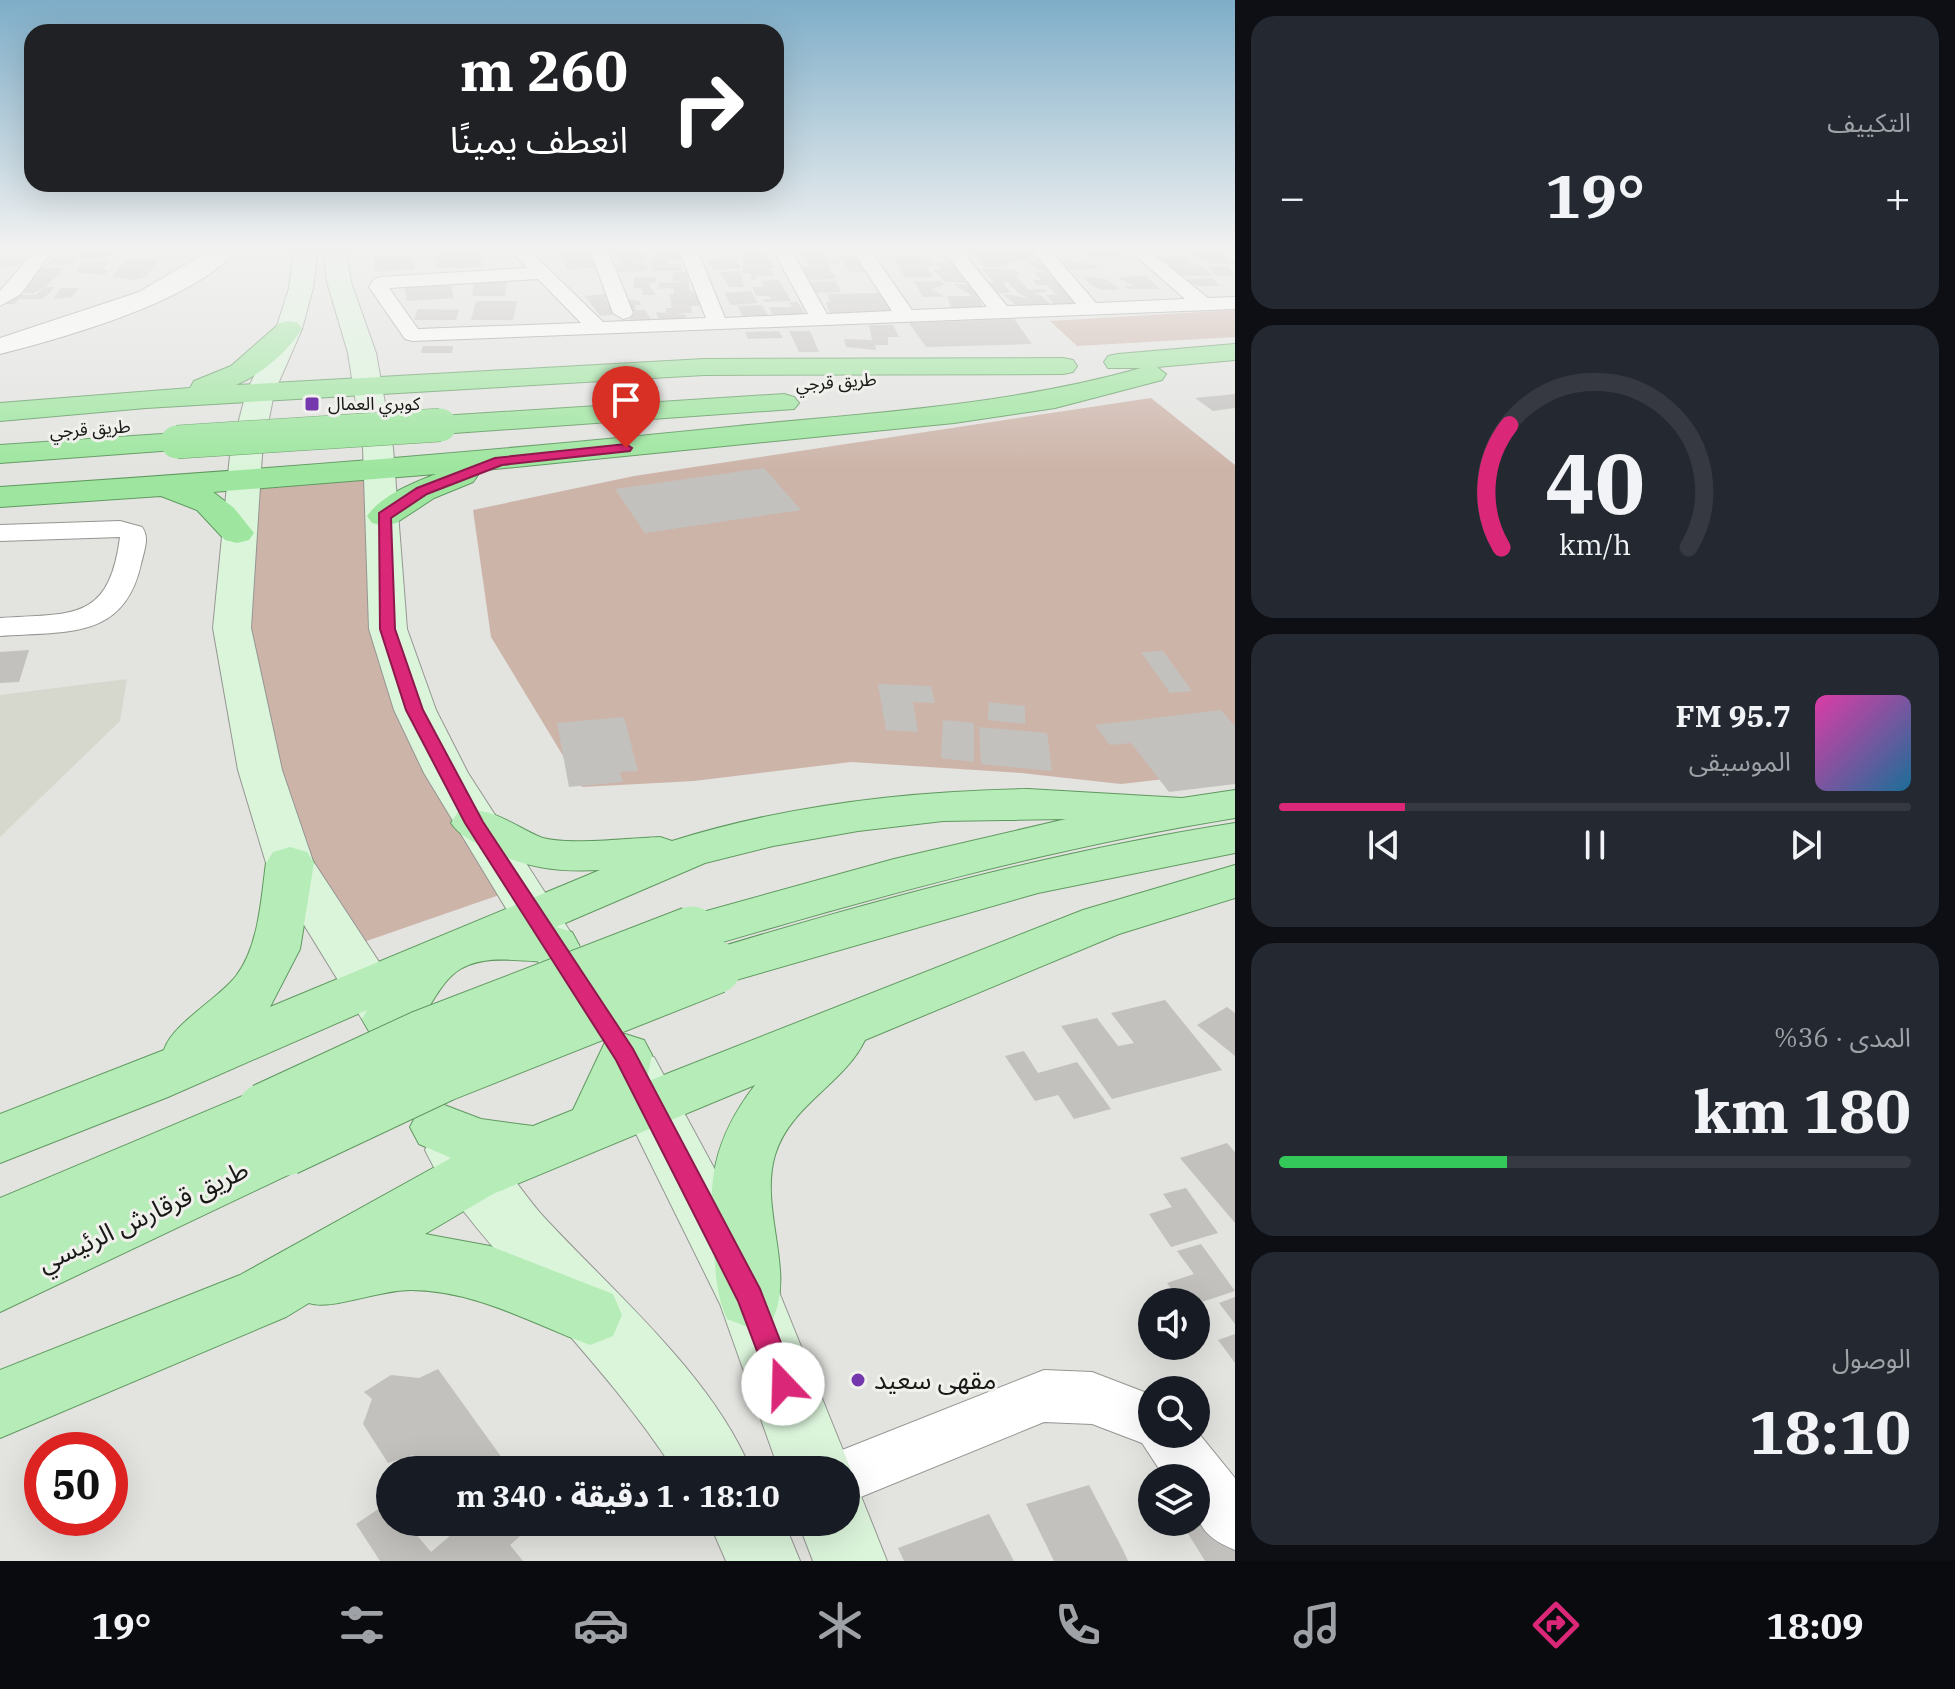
<!DOCTYPE html>
<html lang="ar">
<meta charset="utf-8">
<style>
:root{--surface:#171b24;--page:#242831;--text:#f1f3f6;--muted:#9ea1a6;--line:#363941;--accent:#db2777}
body{margin:0;font-family:"IBM Plex Serif","Noto Sans Arabic",serif;background:var(--page);color:var(--text);direction:rtl;height:100vh;display:flex;flex-direction:column;font-size:30px;white-space:nowrap}
*{box-sizing:border-box;margin:0}
p{font-size:26px;color:var(--muted)}
.icon{flex:none;width:44px;height:44px;fill:none;stroke:currentColor;stroke-width:2;stroke-linecap:round;stroke-linejoin:round}
.map{position:relative;flex:1;overflow:hidden;direction:ltr}
.details{display:flex;flex-direction:column;gap:16px;padding:16px;background:#0d0f14;width:720px}
.details>*{flex:none}
.banner{position:absolute;left:24px;top:24px;width:760px;height:168px;border-radius:24px;box-shadow:0 8px 32px #0002;direction:rtl;background:#202124;color:#fff;overflow:hidden}
.buttons{position:absolute;left:1138px;top:1288px;display:grid;gap:16px}
.buttons a{display:grid;place-items:center;width:72px;height:72px;border-radius:50%;background:var(--surface);box-shadow:0 8px 32px #0002;font-size:40px}
.speed{position:absolute;left:24px;top:1432px;display:flex;gap:16px;font-size:40px;font-weight:700;text-align:center}
.speed>*{display:grid;place-content:center;width:104px;height:104px;border-radius:50%;background:var(--surface);box-shadow:0 8px 32px #0002;line-height:1}
.speed .limit{border:12px solid #d22;background:#fff;color:#111}
.pin{position:absolute;display:grid;place-items:center;width:68px;height:68px;color:#fff;margin:-82px -34px;border-radius:50% 50% 50% 0;rotate:-45deg;box-shadow:0 0 8px #0007}
.pin .icon{rotate:45deg}
.me{position:absolute;width:88px;margin:-44px;rotate:339deg;stroke-linejoin:round;filter:drop-shadow(0 0 6px #0008)}
.turn{display:flex;align-items:center;gap:28px;height:168px;padding:0 24px;font-size:36px}
.turn .icon{width:104px;height:104px;stroke-width:2.5}
.turn b{display:block;font-size:56px;line-height:68px}
.big{font-size:60px;font-weight:800;line-height:1.1}
.details .card{flex:1;display:flex;flex-direction:column;justify-content:center;gap:12px;min-width:0;padding:0 28px;border-radius:24px;background:var(--page)}
.details .dial{align-items:center;gap:0}
.dial svg{height:208px;overflow:visible;fill:none;stroke:var(--line);stroke-width:7;stroke-linecap:round;text-anchor:middle}
.dial text{fill:var(--text);stroke:none}
.song{display:flex;align-items:center;gap:24px}
.cover{width:96px;height:96px;border-radius:12px;background:linear-gradient(135deg,hsl(320 70% 55%),hsl(200 70% 35%))}
.played{height:8px;border-radius:4px;background:linear-gradient(90deg,var(--accent) 20%,var(--line) 20%)}
.keys{display:flex;justify-content:space-around;direction:ltr}
.heat{display:flex;justify-content:space-between;align-items:center;font-size:44px;direction:ltr}
.charge{height:12px;border-radius:6px;background:linear-gradient(90deg,#34c759 36%,var(--line) 0)}
.trip{position:absolute;left:376px;top:1456px;width:484px;height:80px;border-radius:40px;background:var(--surface);box-shadow:0 8px 32px #0002;font-weight:800;line-height:80px;text-align:center;direction:rtl}
.menu{display:flex;height:128px;justify-content:space-around;align-items:center;background:#090b0e;color:var(--muted)}
.menu .icon{width:56px;height:56px}
.menu .selected{color:var(--accent)}
.menu b{font-size:36px;color:var(--text)}
main{display:flex;flex:1;min-height:0}
.map>svg:first-child{display:block}
</style>
<main>
<section class="details">
<div class="card"><p>التكييف</p>
<div class="heat"><a>−</a><b class="big">19°</b><a>+</a></div>
</div>
<div class="card dial"><svg viewBox="0 0 100 80">
<path d="M14 69A42 42 0 1 1 86 69"/>
<path d="M14 69A42 42 0 0 1 17 22" stroke="#db2777"/>
<text x="50" y="56" font-size="32" font-weight="700">40</text>
<text x="50" y="72" font-size="11">km/h</text>
</svg></div>
<div class="card">
<div class="song"><i class="cover"></i><div><b>95.7 FM</b><p>الموسيقى</p></div></div>
<div class="played"></div>
<div class="keys"><svg class="icon" aria-label="previous" viewBox="0 0 24 24"><path d="M18 5L8 12l10 7zM5 5v14"/></svg><svg class="icon" aria-label="pause" viewBox="0 0 24 24"><path d="M8 5v14M16 5v14"/></svg><svg class="icon" aria-label="next" viewBox="0 0 24 24"><path d="M6 5l10 7-10 7zM19 5v14"/></svg></div>
</div>
<div class="card"><p>المدى · 36%</p><b class="big">180 km</b><div class="charge"></div></div>
<div class="card"><p>الوصول</p><b class="big">18:10</b></div>
</section>
<div class="map">
<svg width="1235" height="1561" viewBox="0 0 1235 1561">
<rect width="100%" height="100%" fill="#e3e3e0"/>
<polygon fill="#d7d8cd" points="127,679 120,721 0,837 0,695"/>
<g fill="#cdb4a9">
<polygon points="1235,310 1235,337 1077,346 1050,321"/>
<polygon points="1151,398 1235,465 1235,771 1121,784 1021,773 851,762 694,781 582,787 491,637 473,510 634,476"/>
<polygon points="364,479 380,648 505,893 355,945 303,851 246,669 255,487"/>
</g>
<g fill="#c3c1be">
<polygon points="88,250 116,250 103,259 80,259"/>
<polygon points="589,250 597,268 567,269 560,252"/>
<polygon points="613,250 644,253 647,261 627,263 646,263 648,271 619,272 616,263 622,263 621,259 616,259"/>
<polygon points="799,250 823,250 830,261 837,260 840,264 827,264 836,279 800,280 792,266 809,266"/>
<polygon points="993,250 1025,250 1032,258 1005,264 1007,266 984,267 976,255 966,251"/>
<polygon points="1087,250 1118,250 1121,256 1092,256"/>
<polygon points="483,252 483,267 435,268 437,253"/>
<polygon points="648,252 680,252 679,261 666,261 667,264 681,264 683,271 653,271 650,262 653,262 652,257 658,257"/>
<polygon points="763,252 776,268 758,269 771,269 774,276 756,276 757,280 752,280 750,273 742,273 743,265 754,265 743,263 742,253"/>
<polygon points="1211,252 1218,252 1234,263 1211,264 1191,255"/>
<polygon points="892,254 929,258 934,266 927,266 933,277 905,278"/>
<polygon points="412,255 415,269 375,272 373,257"/>
<polygon points="1184,255 1194,265 1201,265 1213,276 1175,276 1151,256"/>
<polygon points="77,257 72,264 47,265 51,258"/>
<polygon points="841,257 860,257 870,272 850,273"/>
<polygon points="8,258 26,258 16,267 0,267 0,262"/>
<polygon points="735,259 737,263 732,265 739,264 741,269 714,269 707,260"/>
<polygon points="1043,259 1086,304 1055,305 1046,295 1057,295 1047,285 1037,285 1033,280 1041,280 1033,272 1043,272 1027,263"/>
<polygon points="1058,259 1095,265 1099,269 1067,269"/>
<polygon points="125,260 159,260 146,277 132,280 112,277"/>
<polygon points="109,261 103,268 108,271 105,275 76,272 82,262"/>
<polygon points="933,262 952,262 970,283 945,282 932,269 941,269"/>
<polygon points="1206,266 1229,266 1235,276 1217,276"/>
<polygon points="39,267 64,269 45,287 33,293 12,292"/>
<polygon points="981,268 1016,270 1020,275 1015,275 1028,289 1044,289 1048,292 1033,293 1042,296 1051,305 1018,307 1003,294 1029,298 1018,293 1008,282 1003,282 1010,293 995,293 989,283 995,283"/>
<polygon points="739,271 745,287 729,287 720,272"/>
<polygon points="674,272 688,272 689,290 698,294 701,306 691,306 692,313 676,313 687,315 683,321 659,321 656,312 666,313 666,308 672,308 669,294 674,294 674,288 659,289 659,283 683,282 672,281"/>
<polygon points="1082,276 1106,279 1120,290 1102,290 1091,285"/>
<polygon points="1146,276 1160,289 1128,289 1124,286 1133,286 1117,277"/>
<polygon points="634,277 655,277 656,283 651,283 650,287 656,295 643,295 641,288 634,288"/>
<polygon points="1212,278 1220,286 1198,286 1182,279"/>
<polygon points="779,280 791,301 764,302 763,299 771,299 769,296 756,296 752,287 764,287 761,281"/>
<polygon points="474,281 507,281 505,296 472,296"/>
<polygon points="836,281 841,292 808,293 803,282"/>
<polygon points="914,281 941,281 944,285 931,289 945,297 923,297"/>
<polygon points="450,283 454,298 407,301 404,286"/>
<polygon points="953,284 977,284 983,295 977,295 985,310 952,310 947,296 972,296"/>
<polygon points="44,287 55,287 43,299 19,299 14,304 1,304 10,295 36,295"/>
<polygon points="61,288 79,288 72,297 53,299"/>
<polygon points="751,291 758,303 731,305 724,293"/>
<polygon points="611,293 614,297 604,297 617,314 600,316 585,296"/>
<polygon points="881,293 893,313 830,313 826,302 830,302 827,294"/>
<polygon points="618,298 639,301 641,305 635,305 636,310 645,310 652,321 631,321 628,310"/>
<polygon points="476,301 517,301 513,320 471,320"/>
<polygon points="790,302 798,302 805,314 773,315 769,307 792,307"/>
<polygon points="762,305 768,315 742,316 738,306"/>
<polygon points="418,309 459,310 456,320 414,320"/>
<polygon points="1014,319 1032,344 926,347 909,323"/>
<polygon points="869,325 893,325 899,337 888,337 888,345 875,345 876,350 846,347 844,339 872,340"/>
<polygon points="779,331 783,338 748,339 745,332"/>
<polygon points="789,331 810,331 819,352 799,352"/>
<polygon points="423,346 453,346 452,353 421,353"/>
<polygon points="1235,394 1235,408 1213,411 1195,398"/>
<polygon points="764,468 801,510 645,533 615,489"/>
<polygon points="29,650 19,682 0,683 0,652"/>
<polygon points="1163,651 1192,691 1170,693 1141,652"/>
<polygon points="878,684 931,686 935,703 913,702 918,732 886,730"/>
<polygon points="989,702 1025,706 1025,724 988,720"/>
<polygon points="1221,710 1235,726 1235,784 1169,792 1131,743 1110,745 1095,725"/>
<polygon points="624,717 638,771 620,772 623,782 569,787 557,723"/>
<polygon points="943,720 974,723 974,762 941,758"/>
<polygon points="979,727 1047,733 1052,771 981,764"/>
<polygon points="1165,1000 1222,1070 1112,1099 1061,1026 1097,1018 1118,1046 1134,1043 1111,1013"/>
<polygon points="1227,1007 1235,1013 1235,1056 1197,1025"/>
<polygon points="1024,1051 1038,1073 1077,1062 1111,1109 1074,1119 1058,1095 1035,1101 1005,1056"/>
<polygon points="1227,1143 1235,1152 1235,1223 1180,1158"/>
<polygon points="1186,1188 1218,1233 1171,1247 1149,1214 1172,1207 1163,1194"/>
<polygon points="1201,1244 1235,1291 1196,1304 1180,1302 1167,1283 1194,1274 1177,1251"/>
<polygon points="1235,1297 1235,1324 1219,1303"/>
<polygon points="1235,1334 1235,1363 1218,1340"/>
<polygon points="438,1369 502,1458 485,1470 423,1470 413,1455 388,1463 363,1424 372,1399 364,1392 391,1375 419,1378"/>
<polygon points="545,1457 554,1470 529,1470"/>
<polygon points="1089,1485 1123,1550 1128,1561 1054,1561 1026,1504"/>
<polygon points="1235,1485 1235,1561 1205,1561 1181,1522 1196,1522 1196,1499"/>
<polygon points="390,1501 390,1522 406,1522 431,1552 466,1522 536,1522 510,1545 523,1561 380,1561 356,1524"/>
<polygon points="989,1514 1014,1561 904,1561 898,1548"/>
</g>
<g fill="none" stroke-linecap="round" stroke-linejoin="round">
<g stroke="#959592" stroke-width="2">
<g id="minor">
<polygon points="35,250 53,250 21,294 0,306 0,291"/>
<path d="M510,250H529L603,322L706,318L679,250H697L725,318L808,314L773,250H791L827,314L892,311L852,250H870L912,310L987,307L943,250H961L1007,306L1076,304L1032,250H1050L1096,303L1185,299L1129,250H1149L1208,298L1235,297V309L412,341L405,339L369,287L374,279L381,277L527,268ZM538,279L581,323L418,329L389,288Z"/>
<polygon points="590,250 608,250 633,313 630,317 623,319 613,313"/>
<polygon points="1218,250 1235,250 1235,261"/>
<path d="M120,521L142,527C150,538 144,551 141,564C124,641 65,631 0,636V618C71,613 109,623 120,537L0,541V525Z"/>
<path d="M1044,1370L1092,1372L1152,1395V1434H1196V1430L1235,1478V1550C1194,1533 1196,1518 1196,1478H1165L1142,1443L1092,1424L1044,1422L846,1503V1470H821L827,1456Z"/>
</g>
</g>
<g stroke="#959592" stroke-width="2">
<path id="tertiary" d="M210,250H235C199,300 60,339 0,354V338L139,292Z"/>
</g>
<g stroke="#959592" stroke-width="2">
<g id="secondary">
<polygon points="294,250 318,250 313,288 302,329 274,393 262,455 251,628 282,770 313,861 417,1020 409,1034 390,1040 371,1034 266,863 238,770 213,628 230,455 246,393 276,329 289,288"/>
<polygon points="323,250 346,250 351,282 376,353 393,448 407,629 436,710 468,773 582,950 575,963 557,968 539,963 424,773 394,710 369,629 363,448 348,353 327,282"/>
<polygon points="634,1051 654,1057 773,1277 851,1470 846,1481 846,1470 779,1470 720,1304 606,1073 614,1057"/>
<path d="M454,1126C492,1139 516,1186 542,1215C612,1291 711,1374 751,1470H674C627,1397 567,1334 512,1269C480,1232 446,1194 425,1150L433,1133Z"/>
<polygon points="846,1490 861,1496 887,1561 813,1561 798,1522 846,1522"/>
<polygon points="709,1522 784,1522 800,1561 726,1561"/>
</g>
</g>
<g stroke="#609960" stroke-width="2">
<g id="primary">
<path d="M1028,789L1182,798L1235,790V818C1050,848 872,898 692,951L674,946L667,933L674,920L894,859L1066,819L943,821L858,831L773,846L705,863L556,927L572,932L579,945L572,958C536,968 496,950 462,968C425,989 427,1051 370,1033L362,1019L367,1010L168,1097L0,1163V1114L164,1050C172,1024 217,1000 236,976C259,946 261,899 266,863L273,852L290,847L307,852L314,863L300,949L270,1007L600,870C556,872 525,868 486,848C472,841 460,836 451,823L458,812C489,804 512,825 540,837C563,846 632,838 660,837L672,841C786,805 909,791 1028,789Z"/>
<path d="M1235,823V853L1038,893L715,986L697,980L689,967L697,954C874,900 1052,852 1235,823Z"/>
<path d="M1235,865V898L1119,934L865,1040C844,1084 790,1105 775,1155C759,1209 795,1269 773,1319L750,1328L727,1319C717,1297 716,1277 714,1253C707,1184 712,1141 755,1085L493,1194L425,1234L490,1246L613,1294L622,1315L613,1336L590,1345C531,1323 477,1291 412,1290C381,1289 331,1311 309,1303L286,1317L0,1438V1370L240,1275L451,1158L419,1144L410,1127L419,1110L439,1103L481,1119L533,1126L573,1110L606,1040L625,1034L644,1040L652,1055L646,1082L1083,910Z"/>
<polygon points="264,1087 284,1094 292,1110 285,1125 307,1132 315,1149 307,1166 0,1312 0,1198"/>
</g>
</g>
<g stroke="#609960" stroke-width="2">
<g id="trunk">
<path d="M289,321L298,323L302,329C286,353 263,373 236,385L704,359L1063,358L1073,360L1077,366L1073,372L1063,374L704,375L146,408L0,421V403L190,388L194,381L231,366L280,323Z"/>
<path d="M1235,344V360L1157,367L1166,374L1162,380L1055,408L954,423L475,471L478,475L473,482L434,498L396,523L384,526L372,523L367,516C382,495 413,483 436,474L213,492L234,508L254,533L249,540L237,543L225,540L197,510L161,496L0,507V487C243,471 486,452 729,427C868,413 1006,406 1141,368H1108L1104,362L1108,356L1118,354Z"/>
<polygon points="784,394 794,397 799,403 794,409 440,434 429,431 425,425 429,419 440,416"/>
<polygon points="177,433 188,435 192,442 188,449 0,463 0,445"/>
</g>
</g>
<use href="#minor" fill="#fff" fill-rule="evenodd"/>
<use href="#tertiary" fill="#fff" fill-rule="evenodd"/>
<use href="#secondary" fill="#dbf5db" fill-rule="evenodd"/>
<use href="#primary" fill="#b6ecb7" fill-rule="evenodd"/>
<use href="#trunk" fill="#9ee69f" fill-rule="evenodd"/>
<g stroke="#609960" stroke-width="55" stroke-linecap="butt">
<g id="primary-bridge">
<polyline points="264,1110 422,1037 692,933"/>
<polyline points="286,1149 443,1075 715,967"/>
</g>
</g>
<g stroke="#609960" stroke-width="34" stroke-linecap="butt">
<polyline id="trunk-bridge" points="177,442 440,425"/>
</g>
<use href="#primary-bridge" stroke="#b6ecb7" stroke-width="53"/>
<use href="#trunk-bridge" stroke="#9ee69f" stroke-width="33"/>
</g>
<linearGradient id="sky" x2="0" y2="1"><stop stop-color="#7eadc8"/><stop offset="0.53" stop-color="#f2f2f1"/><stop offset="1" stop-color="#f2f2f1" stop-opacity="0"/></linearGradient>
<rect width="1235" height="468" fill="url(#sky)"/>
<polygon fill="#db2777" stroke="#8e194d" stroke-width="2" points="626,444 632,448 630,451 502,465 427,494 391,518 395,629 423,710 483,822 633,1049 760,1289 797,1384 792,1393 783,1397 773,1393 738,1301 616,1060 465,823 406,710 380,629 379,513 417,488 495,458"/>
<g fill="#7537ac" stroke="#f0f0ed" stroke-width="3">
<rect x="304" y="396" width="16" height="16" rx="4"/>
<circle cx="858" cy="1380" r="8"/>
</g>
<g text-anchor="middle" stroke-width="6" stroke-linejoin="round" paint-order="stroke">
<g font-size="18" fill="#181817" stroke="#f0f0ed">
<text transform="translate(836 382) rotate(-4)" y="6">طريق قرجي</text>
<text transform="translate(90 429) rotate(-4)" y="6">طريق قرجي</text>
</g>
<g font-size="18" fill="#181817" stroke="#f0f0ed" text-anchor="start">
<text x="328" y="410">كوبري العمال</text>
</g>
<g font-size="26" fill="#181817" stroke="#f0f0ed">
<text transform="translate(143 1216) rotate(-25)" y="9">طريق قرقارش الرئيسي</text>
</g>
<g font-size="26" fill="#181817" stroke="#f0f0ed" text-anchor="start">
<text x="874" y="1389">مقهى سعيد</text>
</g>
</g>
</svg>
<div class="buttons">
<a><svg class="icon" aria-label="sound" viewBox="0 0 24 24"><path d="M4 9h4l5-4v14l-5-4H4zM17 9q2 3 0 6"/></svg></a>
<a><svg class="icon" aria-label="search" viewBox="0 0 24 24"><circle cx="10" cy="10" r="6"/><path d="M15 15l6 6"/></svg></a>
<a><svg class="icon" aria-label="layers" viewBox="0 0 24 24"><path d="M12 4l9 5-9 5-9-5zM3 14l9 5 9-5"/></svg></a>
</div>
<div class="speed"><div class="limit">50</div></div>
<div class="pin" style="left:626px;top:448px;background:#d93025"><svg class="icon" aria-label="arrive" viewBox="0 0 24 24"><path d="M6 21V4h12l-3 4 3 4H6"/></svg></div>
<svg class="me" style="left:783px;top:1384px" viewBox="-20 -20 40 40"><circle r="19" fill="#fff"/><path d="M0-13L10 11 0 6-10 11z" fill="#db2777"/></svg>
<div class="trip">18:10 · 1 دقيقة · 340 m</div>
<div class="banner">
<div class="turn"><svg class="icon" aria-label="right" viewBox="0 0 24 24"><path d="M7 20v-9h11M14 6l5 5-5 5"/></svg><div><b>260 m</b>انعطف يمينًا</div></div>
</div>
</div>
</main>
<nav class="menu">
<b>18:09</b>
<svg class="icon selected" aria-label="directions" viewBox="0 0 24 24"><path d="M12 3l9 9-9 9-9-9zM9 14v-3h6M13 9l2 2-2 2"/></svg>
<svg class="icon" aria-label="music" viewBox="0 0 24 24"><path d="M9 18V5l10-2v13"/><circle cx="6" cy="18" r="3"/><circle cx="16" cy="16" r="3"/></svg>
<svg class="icon" aria-label="phone" viewBox="0 0 24 24"><path d="M5 4h4l2 5-3 2q2 4 5 5l2-3 5 2v4C11 20 4 13 5 4z"/></svg>
<svg class="icon" aria-label="climate" viewBox="0 0 24 24"><path d="M12 3v18M4 7l16 10M4 17L20 7"/></svg>
<svg class="icon" aria-label="car" viewBox="0 0 24 24"><path d="M5 17H2v-5l4-1 3-4h7l3 4 3 1v5h-3M9 17h6M6 11h13"/><circle cx="7" cy="17" r="2"/><circle cx="17" cy="17" r="2"/></svg>
<svg class="icon" aria-label="filters" viewBox="0 0 24 24"><path d="M4 7h16M4 17h16"/><circle cx="9" cy="7" r="2"/><circle cx="15" cy="17" r="2"/></svg>
<b>19°</b>
</nav>
